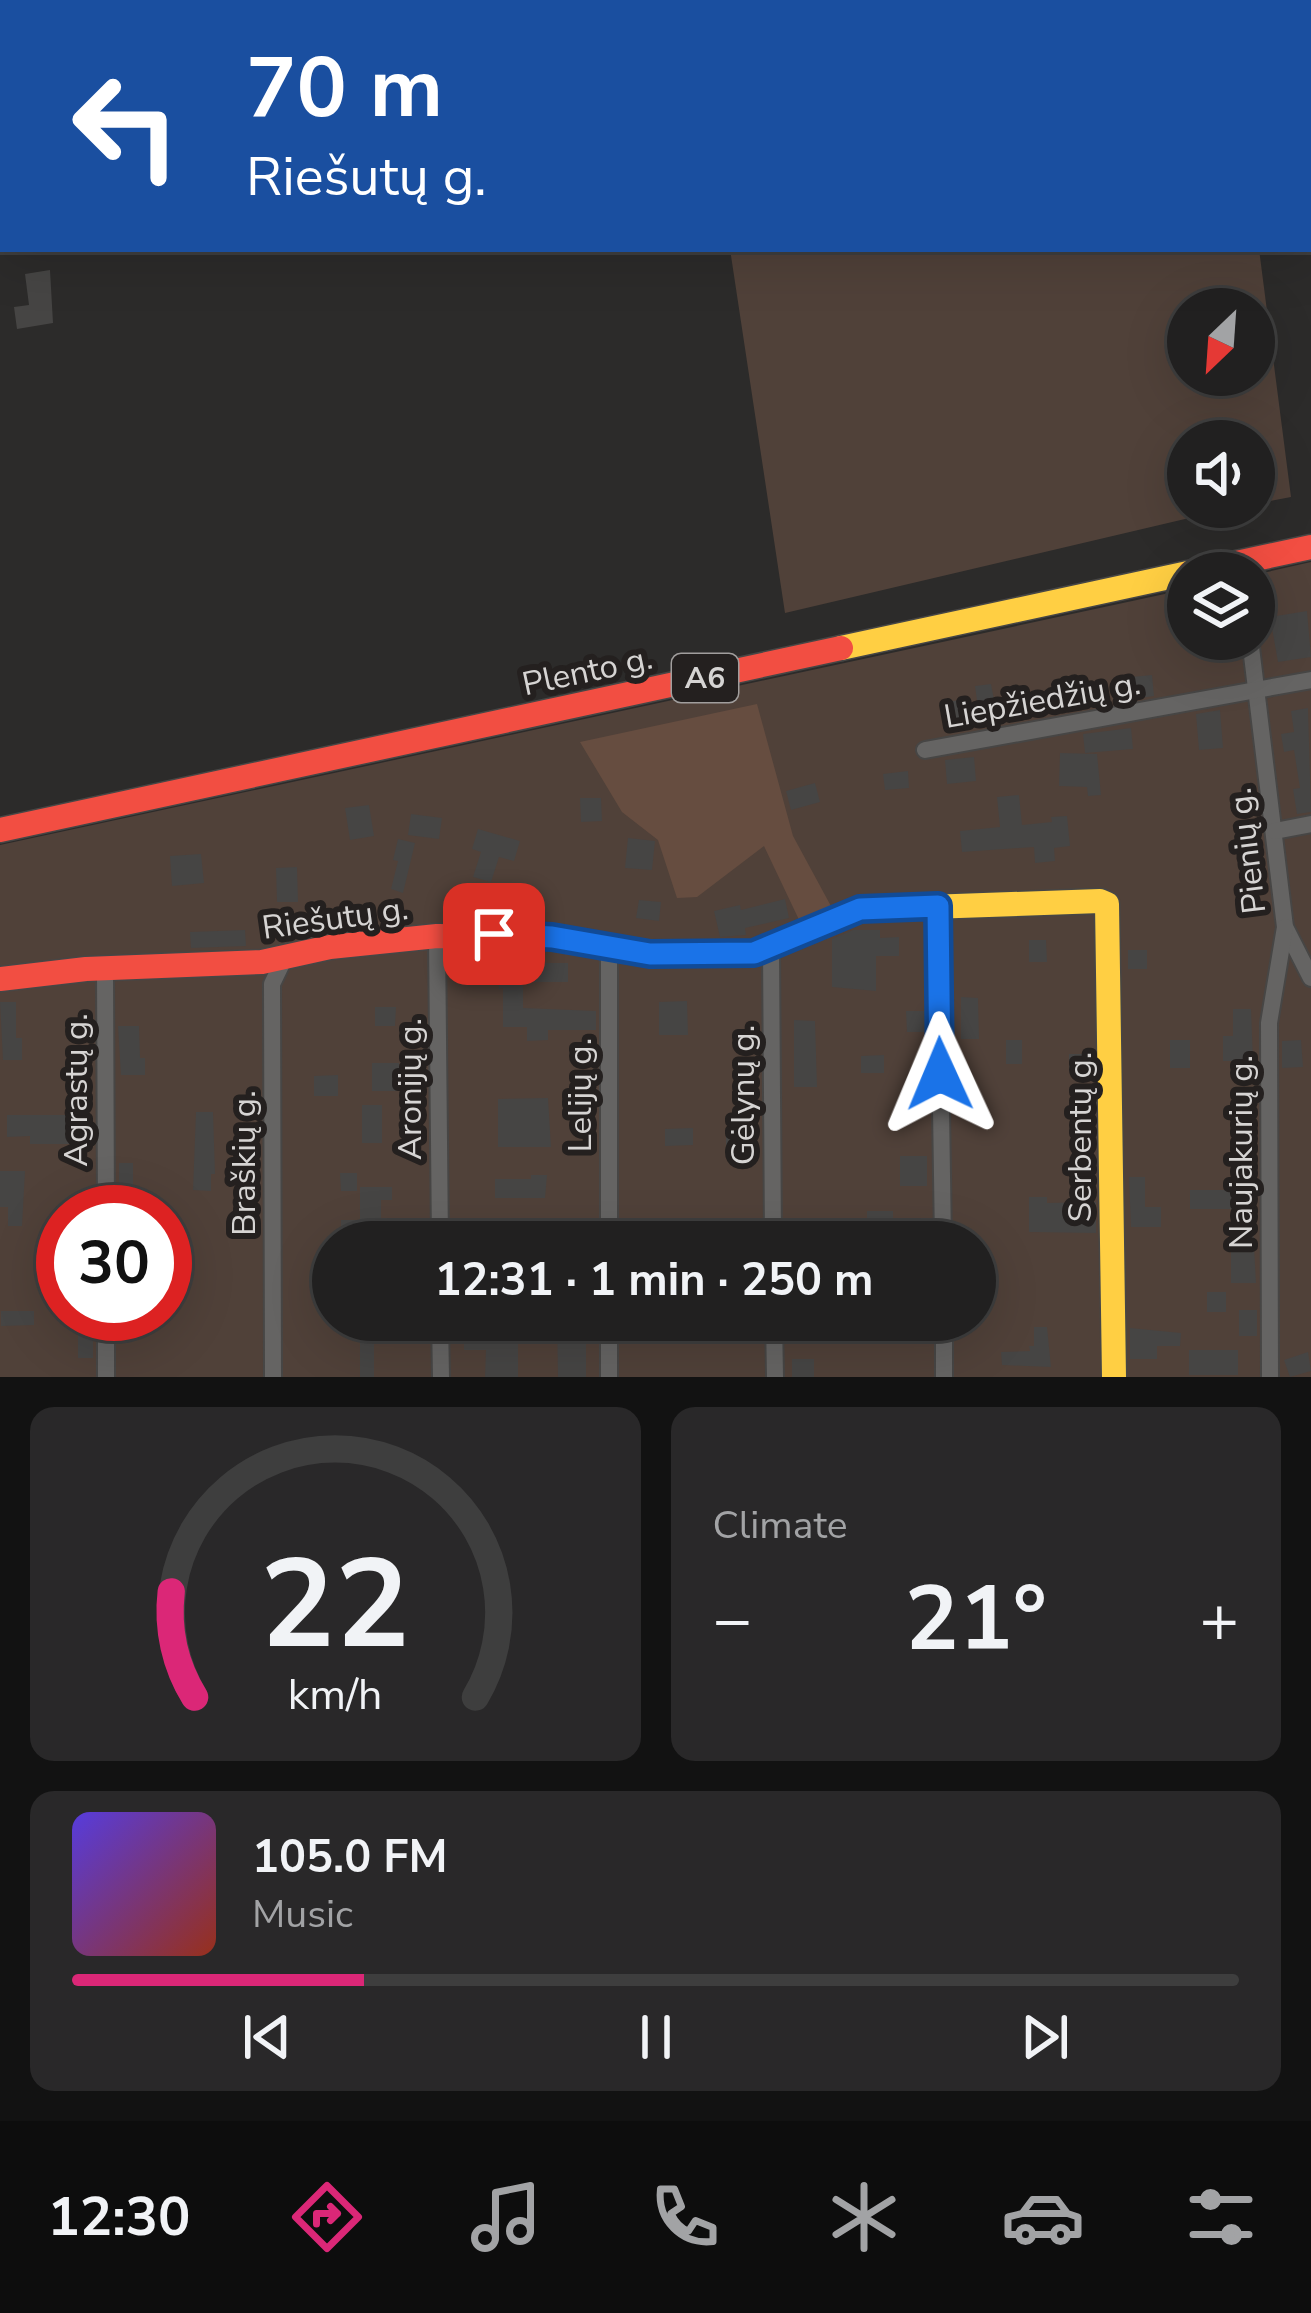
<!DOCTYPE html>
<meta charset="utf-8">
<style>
:root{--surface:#212020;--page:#292829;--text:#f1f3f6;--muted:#a2a3a5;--line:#3e3e3e;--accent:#db2777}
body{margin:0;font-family:"Nunito Sans",sans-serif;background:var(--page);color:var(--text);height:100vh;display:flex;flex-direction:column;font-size:45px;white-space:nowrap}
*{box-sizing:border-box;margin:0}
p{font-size:39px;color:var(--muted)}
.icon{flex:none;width:66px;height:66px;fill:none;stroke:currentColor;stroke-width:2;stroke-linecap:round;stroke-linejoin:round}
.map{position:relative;height:1377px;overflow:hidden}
.drawer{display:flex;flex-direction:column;gap:30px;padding:30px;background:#121212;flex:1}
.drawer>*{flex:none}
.guide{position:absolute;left:0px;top:0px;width:1311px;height:252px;box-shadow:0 12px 48px #0002,0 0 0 3px var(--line);background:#1a4fa0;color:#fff;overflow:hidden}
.needle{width:78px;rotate:205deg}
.buttons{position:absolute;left:1167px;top:288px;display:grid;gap:24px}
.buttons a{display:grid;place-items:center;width:108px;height:108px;border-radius:50%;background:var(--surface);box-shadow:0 12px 48px #0002,0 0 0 3px var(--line);font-size:60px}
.speed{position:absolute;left:36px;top:1185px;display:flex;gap:24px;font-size:60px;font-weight:700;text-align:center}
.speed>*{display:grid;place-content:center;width:156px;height:156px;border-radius:50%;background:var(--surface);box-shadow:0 12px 48px #0002,0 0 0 3px var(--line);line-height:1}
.speed .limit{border:18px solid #d22;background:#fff;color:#111}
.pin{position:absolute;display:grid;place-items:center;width:102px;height:102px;color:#fff;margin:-51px;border-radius:24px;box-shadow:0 6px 18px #0006}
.me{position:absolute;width:132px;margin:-66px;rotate:359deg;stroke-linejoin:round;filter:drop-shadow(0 0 9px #0008)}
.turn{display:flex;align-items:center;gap:42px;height:252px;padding:0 48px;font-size:54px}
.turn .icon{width:156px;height:156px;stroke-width:2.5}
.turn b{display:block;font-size:84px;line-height:102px}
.big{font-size:90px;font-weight:700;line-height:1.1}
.drawer .tile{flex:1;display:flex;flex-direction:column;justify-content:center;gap:18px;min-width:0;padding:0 42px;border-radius:24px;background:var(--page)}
.drawer .dial{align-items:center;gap:0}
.dial svg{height:312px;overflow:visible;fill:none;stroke:var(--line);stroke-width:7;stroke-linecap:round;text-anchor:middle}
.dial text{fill:var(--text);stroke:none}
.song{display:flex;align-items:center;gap:36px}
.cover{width:144px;height:144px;border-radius:18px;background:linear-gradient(135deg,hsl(250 70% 55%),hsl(10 70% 35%))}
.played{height:12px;border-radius:6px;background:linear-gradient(90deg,var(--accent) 25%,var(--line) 25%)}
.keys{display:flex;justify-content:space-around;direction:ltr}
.heat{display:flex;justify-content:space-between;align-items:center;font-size:66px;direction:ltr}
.drawer .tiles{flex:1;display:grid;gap:30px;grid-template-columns:1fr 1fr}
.tile:last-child{grid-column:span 2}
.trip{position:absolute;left:312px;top:1221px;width:684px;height:120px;border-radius:60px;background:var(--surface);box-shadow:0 12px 48px #0002,0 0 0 3px var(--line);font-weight:700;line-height:120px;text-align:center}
.tab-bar{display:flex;height:192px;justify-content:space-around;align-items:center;background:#0d0d0d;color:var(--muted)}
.tab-bar .icon{width:84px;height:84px}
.tab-bar .active{color:var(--accent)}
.tab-bar b{font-size:54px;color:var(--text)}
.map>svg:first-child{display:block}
</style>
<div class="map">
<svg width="1311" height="1377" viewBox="0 0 1311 1377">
<rect width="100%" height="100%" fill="#2c2b2a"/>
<g fill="#504139" fill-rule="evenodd">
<polygon points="691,0 936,0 936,3 692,3"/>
<path d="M730,249H1259L1291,497L1254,504V441H1188V507H1236L785,613ZM1188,309H1254V375H1188Z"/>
<path d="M1311,562V1377H0V845L1188,589V639H1254V575ZM63,1212H165V1314H63ZM333,1242H975V1320H333Z"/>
</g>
<polygon fill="#664d40" points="757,704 793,836 832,908 802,926 764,846 697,897 677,898 658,840 622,812 580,742"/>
<g fill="#464544">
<polygon points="50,270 53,323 17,329 14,307 29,305 25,274"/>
<polygon points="1307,611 1311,657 1278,662 1270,617"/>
<polygon points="1152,675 1154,696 1133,699 1131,677"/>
<polygon points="1072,680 1075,708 1054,711 1052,682"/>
<polygon points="991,684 995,705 978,708 975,686"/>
<polygon points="964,699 969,729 949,732 944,703"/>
<polygon points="1308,708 1311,812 1297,814 1293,789 1300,788 1294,750 1284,752 1281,734 1294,732 1291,711"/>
<polygon points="1220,710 1223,748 1199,750 1196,714"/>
<polygon points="1131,728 1133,749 1085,753 1083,734"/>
<polygon points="1060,753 1097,754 1101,795 1088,796 1087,787 1059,786"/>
<polygon points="974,757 976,781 947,784 945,760"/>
<polygon points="908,771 909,788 885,790 883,774"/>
<polygon points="815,783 820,802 791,810 786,791"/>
<polygon points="1019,795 1022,825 1052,822 1051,817 1067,816 1070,846 1054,848 1055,861 1035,863 1034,847 962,852 960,831 1000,827 997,797"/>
<polygon points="580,798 601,798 602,821 581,822"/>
<polygon points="369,805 374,836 350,840 345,808"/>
<polygon points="411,814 442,818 439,839 408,835"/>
<polygon points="478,829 520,841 514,861 499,857 491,882 473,877 481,852 472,849"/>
<polygon points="628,838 655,841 652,870 625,868"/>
<polygon points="398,839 415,843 403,893 391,889 398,861 393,860"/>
<polygon points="201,854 204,883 172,886 170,856"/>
<polygon points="297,867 298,902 277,902 276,868"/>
<polygon points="785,899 789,918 745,928 746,935 720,937 714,911 740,905 741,910"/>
<polygon points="639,900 661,902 659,921 636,918"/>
<polygon points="349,907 353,928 326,931 322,912"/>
<polygon points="245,930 246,946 191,948 190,932"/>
<polygon points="853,930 880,930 880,938 899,937 899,956 876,956 876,991 832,987 832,939"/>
<polygon points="1029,940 1046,940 1047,962 1029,962"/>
<rect x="1128" y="950" width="19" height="19"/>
<polygon points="514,963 568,963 568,982 523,982 523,1008 596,1011 596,1030 548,1030 548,1040 527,1041 527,1027 503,1027 503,988 499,989 499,974 514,975"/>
<polygon points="961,997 978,998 979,1039 961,1039"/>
<polygon points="687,1001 688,1035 659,1035 659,1002"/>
<polygon points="0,1002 16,1002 16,1038 22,1038 22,1060 3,1060"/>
<polygon points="375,1007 396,1007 395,1026 375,1026"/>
<polygon points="1233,1009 1251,1009 1253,1061 1223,1061 1223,1036 1233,1036"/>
<polygon points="906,1011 927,1011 927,1032 907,1032"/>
<polygon points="794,1020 815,1021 817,1087 794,1087"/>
<polygon points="118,1026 139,1026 140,1058 145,1058 145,1075 121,1075"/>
<rect x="1006" y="1040" width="16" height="24"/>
<rect x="1170" y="1040" width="20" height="28"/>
<polygon points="1301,1040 1303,1067 1282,1068 1282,1041"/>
<polygon points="1069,1054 1090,1054 1090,1071 1069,1072"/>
<polygon points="884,1055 884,1073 861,1073 861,1056"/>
<rect x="372" y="1063" width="27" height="28"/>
<polygon points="338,1075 338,1096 314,1096 314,1076"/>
<polygon points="548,1098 551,1147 498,1147 498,1099"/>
<rect x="362" y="1105" width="20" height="38"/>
<polygon points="196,1112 213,1112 215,1174 211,1174 211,1191 193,1190"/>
<polygon points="7,1115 72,1115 72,1144 30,1144 30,1136 7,1137"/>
<rect x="1073" y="1116" width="22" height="19"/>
<polygon points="693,1128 693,1145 665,1146 665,1129"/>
<rect x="726" y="1129" width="19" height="16"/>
<rect x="900" y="1156" width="27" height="30"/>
<polygon points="1232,1156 1249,1156 1256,1283 1231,1283 1231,1209 1190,1209 1190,1190 1232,1190"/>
<polygon points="119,1163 133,1163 133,1197 119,1198"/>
<polygon points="0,1171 25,1171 22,1226 8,1226 8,1207 0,1207"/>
<polygon points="340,1173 357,1173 357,1191 341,1191"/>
<polygon points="531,1175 547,1175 545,1198 495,1198 495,1179 531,1179"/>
<polygon points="1129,1177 1145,1177 1145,1207 1161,1207 1161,1227 1131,1227"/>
<polygon points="360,1187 392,1187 392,1200 381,1200 381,1242 341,1238 341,1220 360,1220"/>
<polygon points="1029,1197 1047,1197 1047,1203 1096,1202 1096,1233 1029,1232"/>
<rect x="867" y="1211" width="26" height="27"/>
<polygon points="647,1222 647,1242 624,1242 624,1223"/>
<rect x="1207" y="1292" width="19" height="20"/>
<rect x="1239" y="1310" width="18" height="26"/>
<polygon points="1,1311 34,1311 34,1325 1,1326"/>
<rect x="898" y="1320" width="30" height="21"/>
<polygon points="557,1321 586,1321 586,1377 558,1377"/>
<polygon points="464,1325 518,1325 518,1377 485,1377 486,1350 464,1350"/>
<rect x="78" y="1326" width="15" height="32"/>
<polygon points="1034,1327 1047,1327 1051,1367 1002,1365 1001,1352 1030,1351 1029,1346 1034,1346"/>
<polygon points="1130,1328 1181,1333 1180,1346 1157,1346 1157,1359 1130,1359"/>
<rect x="360" y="1329" width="14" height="48"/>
<rect x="1189" y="1350" width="49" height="25"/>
<polygon points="1308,1352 1311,1371 1290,1377 1284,1360"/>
<rect x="792" y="1359" width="22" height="18"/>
</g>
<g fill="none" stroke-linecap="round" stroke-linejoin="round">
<g stroke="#474645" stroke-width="20">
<g id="street">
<polyline points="1250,639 1285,927 1311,978"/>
<polyline points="925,750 1311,680"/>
<polyline points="1275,831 1311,824"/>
<polyline points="938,906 943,1242"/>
<polyline points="437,936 440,1242"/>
<polyline points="771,947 773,1242"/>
<polyline points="609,948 609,1242"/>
<polyline points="105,968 106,1212"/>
<polyline points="106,1314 106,1377"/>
<polyline points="440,1320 441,1377"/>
<polyline points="609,1320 609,1377"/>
<polyline points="774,1320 775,1377"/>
<polyline points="944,1320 944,1377"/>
<polyline points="273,1377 272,984 286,955"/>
<polyline points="1270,1377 1269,1023 1285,927"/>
</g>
</g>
<g stroke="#474645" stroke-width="27">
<g id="slow">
<polyline points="841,648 1188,573"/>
<polyline points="900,908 1100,901 1107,904 1114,1377"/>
</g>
</g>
<g stroke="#474645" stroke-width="27">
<g id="jam">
<polyline points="1190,573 1311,547"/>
<polyline points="0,830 841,648"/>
<polyline points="0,979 86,969 262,962 330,947 437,936 552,937 650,954 754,953 860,909 900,908"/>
</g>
</g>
<use href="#street" stroke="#656463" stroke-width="16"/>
<use href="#slow" stroke="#ffcf43" stroke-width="24"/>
<use href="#jam" stroke="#f24e42" stroke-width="24"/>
</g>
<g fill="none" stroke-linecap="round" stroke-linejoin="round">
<g stroke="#114b97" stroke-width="30">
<polyline id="route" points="494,934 552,937 650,954 754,953 860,909 938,906 940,1074"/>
</g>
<use href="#route" stroke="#1a73e8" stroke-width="21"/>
</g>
<g text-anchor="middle" stroke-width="12" stroke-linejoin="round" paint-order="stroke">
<rect fill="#24201f" stroke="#a19e9d" stroke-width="3" x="672" y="654" width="66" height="48" rx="9"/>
<g font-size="30" font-weight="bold" fill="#d6d4d3">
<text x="705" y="688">A6</text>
</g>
<g font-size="33" fill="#d6d4d3" stroke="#24201f">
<text transform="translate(587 670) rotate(-12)" y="12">Plento g.</text>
<text transform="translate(1042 699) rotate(-10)" y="12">Liepžiedžių g.</text>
<text transform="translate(1246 851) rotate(-97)" y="12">Pienių g.</text>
<text transform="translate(335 917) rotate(-8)" y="12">Riešutų g.</text>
<text transform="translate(409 1089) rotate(-90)" y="12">Aronijų g.</text>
<text transform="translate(75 1090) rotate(-90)" y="12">Agrastų g.</text>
<text transform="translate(579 1095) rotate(-90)" y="12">Lelijų g.</text>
<text transform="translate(742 1095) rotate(-90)" y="12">Gėlynų g.</text>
<text transform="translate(1079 1137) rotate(-90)" y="12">Serbentų g.</text>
<text transform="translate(1240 1152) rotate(-90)" y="12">Naujakurių g.</text>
<text transform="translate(243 1163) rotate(-90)" y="12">Braškių g.</text>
</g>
</g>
</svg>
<div class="buttons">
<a><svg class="needle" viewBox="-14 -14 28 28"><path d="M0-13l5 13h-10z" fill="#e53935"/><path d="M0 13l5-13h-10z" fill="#a2a3a5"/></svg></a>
<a><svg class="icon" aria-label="sound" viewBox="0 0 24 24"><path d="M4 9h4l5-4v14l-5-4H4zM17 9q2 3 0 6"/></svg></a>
<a><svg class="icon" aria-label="layers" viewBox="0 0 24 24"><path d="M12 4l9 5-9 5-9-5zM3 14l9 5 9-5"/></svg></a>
</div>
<div class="speed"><div class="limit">30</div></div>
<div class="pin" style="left:494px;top:934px;background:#d93025"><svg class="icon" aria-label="arrive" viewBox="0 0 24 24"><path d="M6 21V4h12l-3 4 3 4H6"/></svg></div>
<svg class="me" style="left:940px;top:1074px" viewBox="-20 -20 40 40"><path d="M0-17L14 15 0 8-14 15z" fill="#1a73e8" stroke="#fff" stroke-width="4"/></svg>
<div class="trip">12:31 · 1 min · 250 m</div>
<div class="guide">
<div class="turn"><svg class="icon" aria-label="left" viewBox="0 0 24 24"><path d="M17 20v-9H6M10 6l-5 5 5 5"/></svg><div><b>70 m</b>Riešutų g.</div></div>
</div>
</div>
<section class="drawer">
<div class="tiles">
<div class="tile dial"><svg viewBox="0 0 100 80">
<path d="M14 69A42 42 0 1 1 86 69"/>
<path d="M14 69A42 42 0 0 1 8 42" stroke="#db2777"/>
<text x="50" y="56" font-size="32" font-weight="700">22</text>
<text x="50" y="72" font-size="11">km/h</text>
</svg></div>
<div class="tile"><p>Climate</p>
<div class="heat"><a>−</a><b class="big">21°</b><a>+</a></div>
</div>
<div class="tile">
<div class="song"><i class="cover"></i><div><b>105.0 FM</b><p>Music</p></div></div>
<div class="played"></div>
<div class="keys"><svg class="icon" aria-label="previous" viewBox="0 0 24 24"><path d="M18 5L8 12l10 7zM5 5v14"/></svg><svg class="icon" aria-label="pause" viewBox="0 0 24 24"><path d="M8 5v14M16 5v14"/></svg><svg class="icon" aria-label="next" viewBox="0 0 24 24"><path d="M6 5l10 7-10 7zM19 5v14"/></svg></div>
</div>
</div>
</section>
<nav class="tab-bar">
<b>12:30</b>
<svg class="icon active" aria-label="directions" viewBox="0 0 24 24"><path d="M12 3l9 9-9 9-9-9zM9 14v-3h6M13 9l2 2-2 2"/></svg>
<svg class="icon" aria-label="music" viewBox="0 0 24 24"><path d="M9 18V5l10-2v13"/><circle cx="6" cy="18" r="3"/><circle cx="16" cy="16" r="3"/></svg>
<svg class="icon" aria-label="phone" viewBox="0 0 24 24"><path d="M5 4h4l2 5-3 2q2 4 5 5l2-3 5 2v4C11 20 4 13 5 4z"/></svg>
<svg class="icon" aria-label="climate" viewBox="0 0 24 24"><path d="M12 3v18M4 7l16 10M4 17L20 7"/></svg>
<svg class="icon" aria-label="car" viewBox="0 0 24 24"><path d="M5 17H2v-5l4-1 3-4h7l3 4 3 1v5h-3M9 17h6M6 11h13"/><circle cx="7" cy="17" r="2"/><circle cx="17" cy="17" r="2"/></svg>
<svg class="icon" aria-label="filters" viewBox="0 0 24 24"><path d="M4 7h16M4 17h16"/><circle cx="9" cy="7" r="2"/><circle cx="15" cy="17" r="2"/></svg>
</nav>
